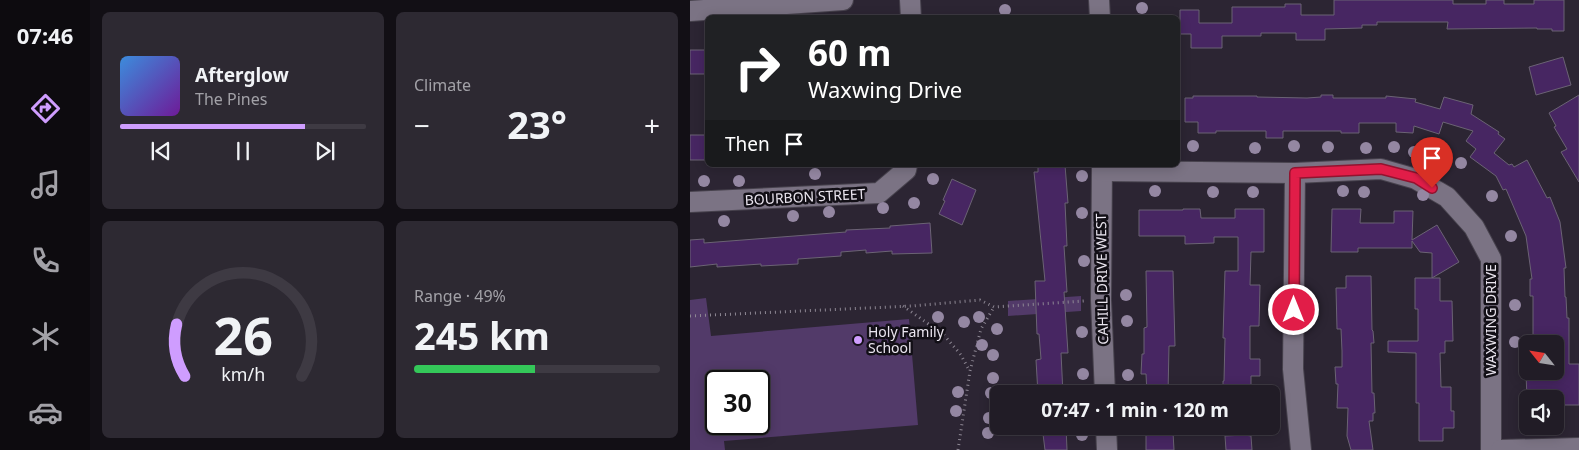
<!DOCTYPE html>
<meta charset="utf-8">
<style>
:root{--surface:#211c26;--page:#2d2932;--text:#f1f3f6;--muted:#a2a1a7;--line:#3e3a43;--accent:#cf9dff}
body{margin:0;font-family:"Noto Sans",sans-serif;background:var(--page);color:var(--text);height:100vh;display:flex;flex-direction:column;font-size:19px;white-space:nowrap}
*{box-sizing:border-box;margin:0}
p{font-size:16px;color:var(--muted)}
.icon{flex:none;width:28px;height:28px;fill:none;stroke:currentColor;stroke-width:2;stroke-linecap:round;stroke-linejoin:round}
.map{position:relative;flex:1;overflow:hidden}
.details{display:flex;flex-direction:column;gap:12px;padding:12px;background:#120f15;width:600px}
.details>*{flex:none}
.hud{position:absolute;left:15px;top:15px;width:475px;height:152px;border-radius:8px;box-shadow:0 2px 12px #0003,0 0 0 1px var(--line);background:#202124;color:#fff;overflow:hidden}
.needle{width:32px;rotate:300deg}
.controls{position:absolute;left:829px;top:335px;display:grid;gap:10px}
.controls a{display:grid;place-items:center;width:45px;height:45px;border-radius:8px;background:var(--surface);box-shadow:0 2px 12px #0003,0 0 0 1px var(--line);font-size:25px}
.speed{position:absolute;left:15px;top:370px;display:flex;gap:10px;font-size:25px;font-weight:700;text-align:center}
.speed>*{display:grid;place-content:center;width:65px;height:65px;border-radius:50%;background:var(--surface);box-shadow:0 2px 12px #0003,0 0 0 1px var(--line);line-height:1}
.speed .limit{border:2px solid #111;border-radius:8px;background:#fff;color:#111}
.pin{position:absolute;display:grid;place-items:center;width:42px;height:42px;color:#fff;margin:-51px -21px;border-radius:50% 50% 50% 0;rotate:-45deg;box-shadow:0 0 5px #0007}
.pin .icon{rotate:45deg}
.me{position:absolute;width:55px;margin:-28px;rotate:0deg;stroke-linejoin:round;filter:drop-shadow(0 0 4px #0008)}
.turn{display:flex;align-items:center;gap:18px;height:105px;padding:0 20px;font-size:22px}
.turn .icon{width:65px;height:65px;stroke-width:2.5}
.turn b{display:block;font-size:35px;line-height:42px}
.then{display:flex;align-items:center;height:48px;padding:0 20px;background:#0003;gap:10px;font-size:19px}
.big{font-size:38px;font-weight:700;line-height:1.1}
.details .card{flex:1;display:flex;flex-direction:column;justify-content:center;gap:8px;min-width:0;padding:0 18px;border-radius:8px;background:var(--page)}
.details .dial{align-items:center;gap:0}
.dial svg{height:130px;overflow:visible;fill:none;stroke:var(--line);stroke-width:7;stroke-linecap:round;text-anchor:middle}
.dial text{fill:var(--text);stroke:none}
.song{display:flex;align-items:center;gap:15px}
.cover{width:60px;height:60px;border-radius:8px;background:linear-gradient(135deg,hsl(210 70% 55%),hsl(280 70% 35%))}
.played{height:5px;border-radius:2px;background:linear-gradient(90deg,var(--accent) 75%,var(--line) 75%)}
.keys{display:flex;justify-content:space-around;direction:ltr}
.heat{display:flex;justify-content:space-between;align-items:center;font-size:28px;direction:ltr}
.charge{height:8px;border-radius:4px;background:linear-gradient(90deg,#34c759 49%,var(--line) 0)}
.details .tiles{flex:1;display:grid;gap:12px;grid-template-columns:repeat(2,1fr)}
.trip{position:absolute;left:300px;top:385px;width:290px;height:50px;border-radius:8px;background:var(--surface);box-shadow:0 2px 12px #0003,0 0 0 1px var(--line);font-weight:700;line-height:50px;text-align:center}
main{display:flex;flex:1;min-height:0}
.menu{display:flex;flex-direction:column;width:90px;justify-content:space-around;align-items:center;background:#0d0b0f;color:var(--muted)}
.menu .icon{width:35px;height:35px}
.menu .selected{color:var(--accent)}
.menu b{font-size:22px;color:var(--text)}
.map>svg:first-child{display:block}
</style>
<main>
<nav class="menu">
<b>07:46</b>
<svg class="icon selected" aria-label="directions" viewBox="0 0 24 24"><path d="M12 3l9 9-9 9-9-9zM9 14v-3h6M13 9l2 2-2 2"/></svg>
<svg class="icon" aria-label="music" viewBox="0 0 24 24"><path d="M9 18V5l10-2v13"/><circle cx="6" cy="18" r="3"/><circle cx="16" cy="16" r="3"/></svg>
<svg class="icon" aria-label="phone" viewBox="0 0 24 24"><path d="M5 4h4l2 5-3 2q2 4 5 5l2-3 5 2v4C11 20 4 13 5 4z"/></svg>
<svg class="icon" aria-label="climate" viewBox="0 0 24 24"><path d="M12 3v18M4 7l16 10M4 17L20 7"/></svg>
<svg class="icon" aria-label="car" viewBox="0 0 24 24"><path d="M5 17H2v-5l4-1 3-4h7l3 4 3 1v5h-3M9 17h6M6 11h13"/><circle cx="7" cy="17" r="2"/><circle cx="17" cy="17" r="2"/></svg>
</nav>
<section class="details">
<div class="tiles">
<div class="card">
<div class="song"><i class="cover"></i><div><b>Afterglow</b><p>The Pines</p></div></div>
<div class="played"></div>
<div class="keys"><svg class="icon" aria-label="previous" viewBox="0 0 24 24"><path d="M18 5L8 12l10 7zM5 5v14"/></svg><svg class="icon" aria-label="pause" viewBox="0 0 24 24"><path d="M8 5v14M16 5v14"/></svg><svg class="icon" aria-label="next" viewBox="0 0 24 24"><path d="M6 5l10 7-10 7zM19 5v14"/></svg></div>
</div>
<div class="card"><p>Climate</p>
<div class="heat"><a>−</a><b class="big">23°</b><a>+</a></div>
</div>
<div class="card dial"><svg viewBox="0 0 100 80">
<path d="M14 69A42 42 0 1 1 86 69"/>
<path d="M14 69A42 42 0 0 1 9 37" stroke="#cf9dff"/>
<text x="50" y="56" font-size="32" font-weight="700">26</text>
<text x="50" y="72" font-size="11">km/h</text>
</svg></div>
<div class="card"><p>Range · 49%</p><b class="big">245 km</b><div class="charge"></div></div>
</div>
</section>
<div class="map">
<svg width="889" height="450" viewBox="0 0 889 450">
<rect width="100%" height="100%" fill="#2c2533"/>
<g fill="#523a69" fill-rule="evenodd">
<polygon points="391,296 391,311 318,316 318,301"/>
<path d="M16,298L21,336L219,319L228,425L34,441L35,450H0V300ZM26,381H69V424H26Z"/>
</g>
<g fill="#472662" stroke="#6b6374">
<polygon points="644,0 763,0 763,4 796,4 796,0 814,0 814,4 844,4 844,0 874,0 874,31 862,31 862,29 847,29 847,28 757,29 758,22 687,22 687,25 672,25 672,28 635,29 635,40 606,40 606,33 571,33 571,36 532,36 532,48 501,48 501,34 490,34 490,10 509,10 509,23 542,23 542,7 595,7 595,4 611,4 611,15 644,15"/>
<rect x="0" y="50" width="15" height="24"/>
<polygon points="873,57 881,85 846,95 839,67"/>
<polygon points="631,95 643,95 643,98 696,98 696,96 726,99 725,102 750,109 754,97 783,105 781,114 809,132 808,134 815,139 804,153 819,165 822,164 824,167 837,160 857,198 860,197 870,222 876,268 874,268 875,297 876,297 877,318 879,318 879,364 889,364 889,405 865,405 865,399 837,398 836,374 845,374 845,371 865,371 865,344 855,344 855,336 843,335 843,296 840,296 840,279 842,279 836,236 816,189 813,190 806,176 780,157 786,149 776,141 783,131 753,122 749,134 724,126 723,133 706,132 706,123 669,123 669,133 651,133 651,131 593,131 593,138 576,138 576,131 526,131 526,133 508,133 508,122 495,122 495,98 503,98 503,96 567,96 567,97 617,98 631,97"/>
<polygon points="889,95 889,182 871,152 877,149 864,127 866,126 859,113"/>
<rect x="0" y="135" width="16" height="25"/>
<polygon points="348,165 375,165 378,203 375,203 377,246 374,246 377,292 374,292 378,353 371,353 373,394 348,394 346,360 351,359 349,334 347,334 345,281 355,281 344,172 348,172"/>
<polygon points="262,179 286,190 272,225 249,214 255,201 253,200"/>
<polygon points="493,209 510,209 511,218 545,218 545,209 574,209 574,252 561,252 560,285 570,285 569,326 560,326 560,359 570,359 570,376 561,376 561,394 533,394 533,381 534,381 535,338 533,338 535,271 548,271 548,237 524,237 524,243 495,244 495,236 449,236 449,210 493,210"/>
<polygon points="642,209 671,209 670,223 704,223 704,211 723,211 722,240 747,225 769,262 742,278 742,253 730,252 722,241 722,248 668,248 668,252 641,252"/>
<polygon points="240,223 242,253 202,254 202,251 176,253 176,250 151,252 151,256 108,259 108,264 71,266 71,264 42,266 27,267 27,264 0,267 0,240 14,239 14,243 156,232 156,230 200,228 200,226"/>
<polygon points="456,271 483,271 485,346 479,346 478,394 457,394 456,374 451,374 452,354 454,354 454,328 457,327"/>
<polygon points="656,276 681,276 682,330 683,331 684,343 681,343 682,393 684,393 685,413 683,413 683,421 679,421 683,450 661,450 657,436 658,408 647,408 648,384 646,384 645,367 652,367 652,351 651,329 647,329 646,288 656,288"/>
<polygon points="725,278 750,278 750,301 762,301 763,341 755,341 755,353 750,353 751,387 761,387 761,411 764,411 764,428 753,428 753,441 729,441 729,403 726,403 726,353 698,352 698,341 728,341 728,309 725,309"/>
<polygon points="352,426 376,426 377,450 355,450"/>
<polygon points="483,432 484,450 456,450 456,433"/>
<polygon points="555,435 561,436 562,450 536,450 535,436"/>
</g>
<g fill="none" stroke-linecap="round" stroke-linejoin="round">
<g stroke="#47424d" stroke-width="22">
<g id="minor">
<polyline points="220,0 221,18"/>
<polyline points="409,0 410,18"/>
<polyline points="0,11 153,0"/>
<polyline points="412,165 411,300 415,394"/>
<polyline points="412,171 605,173 691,169 726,179 757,197 784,227 801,259 801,450"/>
<polyline points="605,173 603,369 611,450"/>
<polyline points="0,202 189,193 216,170 217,165"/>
<polyline points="416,426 417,450"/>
<polyline points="811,450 889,448"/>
</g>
</g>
<g stroke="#8e8894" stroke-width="3" stroke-dasharray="1 4" stroke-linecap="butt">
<polyline points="213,306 254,335 271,355 279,370"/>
<polyline points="0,316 222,306 290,300 304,307 394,301"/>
<polyline points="268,450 280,371 291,329 304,307"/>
</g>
<use href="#minor" stroke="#7b7384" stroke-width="20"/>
</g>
<g fill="#9487a2">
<circle cx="452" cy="8" r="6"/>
<circle cx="315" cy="10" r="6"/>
<circle cx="503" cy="146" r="6"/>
<circle cx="604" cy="146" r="6"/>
<circle cx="638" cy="147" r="6"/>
<circle cx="704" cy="147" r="6"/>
<circle cx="565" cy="148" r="6"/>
<circle cx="676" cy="148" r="6"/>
<circle cx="724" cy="152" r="6"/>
<circle cx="747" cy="155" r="6"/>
<circle cx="771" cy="163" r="6"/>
<circle cx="125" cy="174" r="6"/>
<circle cx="392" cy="176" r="6"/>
<circle cx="243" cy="179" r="6"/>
<circle cx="14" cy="181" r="6"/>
<circle cx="49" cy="181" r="6"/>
<circle cx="465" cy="191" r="6"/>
<circle cx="653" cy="191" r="6"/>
<circle cx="523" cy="192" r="6"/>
<circle cx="563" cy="192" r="6"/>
<circle cx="674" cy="192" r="6"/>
<circle cx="733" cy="195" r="6"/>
<circle cx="802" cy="196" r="6"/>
<circle cx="224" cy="203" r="6"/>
<circle cx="193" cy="208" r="6"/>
<circle cx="139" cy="212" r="6"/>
<circle cx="392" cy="213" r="6"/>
<circle cx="103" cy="216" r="6"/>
<circle cx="34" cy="221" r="6"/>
<circle cx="821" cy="236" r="6"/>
<circle cx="394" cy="261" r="6"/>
<circle cx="436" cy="295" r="6"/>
<circle cx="825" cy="305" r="6"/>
<circle cx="248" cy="317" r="6"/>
<circle cx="289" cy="317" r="6"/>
<circle cx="437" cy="321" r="6"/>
<circle cx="274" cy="322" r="6"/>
<circle cx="307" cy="329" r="6"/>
<circle cx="392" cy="332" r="6"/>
<circle cx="825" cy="342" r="6"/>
<circle cx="292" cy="345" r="6"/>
<circle cx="303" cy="355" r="6"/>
<circle cx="393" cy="374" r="6"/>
<circle cx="438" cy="375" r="6"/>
<circle cx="303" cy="378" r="6"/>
<circle cx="268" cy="392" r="6"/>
<circle cx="301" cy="393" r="6"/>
<circle cx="266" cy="411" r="6"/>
<circle cx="299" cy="418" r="6"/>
<circle cx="298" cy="433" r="6"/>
<circle cx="392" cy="435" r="6"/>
</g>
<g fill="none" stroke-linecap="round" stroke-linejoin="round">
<g stroke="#92132f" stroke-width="12">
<polyline id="route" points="604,310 605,173 691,169 726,178 742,188"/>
</g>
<use href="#route" stroke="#e11d48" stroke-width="9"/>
</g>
<circle fill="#cf9dff" stroke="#120f16" stroke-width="2" cx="168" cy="340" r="5"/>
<g text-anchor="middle" stroke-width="5" stroke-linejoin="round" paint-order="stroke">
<g font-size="14" fill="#eae5ef" stroke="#120f16">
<text transform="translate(115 197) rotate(-3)" y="5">BOURBON STREET</text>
<text transform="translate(412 279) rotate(-91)" y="5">CAHILL DRIVE WEST</text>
<text transform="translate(801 320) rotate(-90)" y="5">WAXWING DRIVE</text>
</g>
<g font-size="14" fill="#eae5ef" stroke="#120f16" text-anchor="start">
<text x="178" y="337">Holy Family<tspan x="178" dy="16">School</tspan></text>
</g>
</g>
</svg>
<div class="controls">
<a><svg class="needle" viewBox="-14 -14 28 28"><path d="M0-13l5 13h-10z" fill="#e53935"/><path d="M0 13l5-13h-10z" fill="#a2a1a7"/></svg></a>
<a><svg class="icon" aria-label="sound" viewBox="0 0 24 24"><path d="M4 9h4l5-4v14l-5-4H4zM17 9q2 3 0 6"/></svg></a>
</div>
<div class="speed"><div class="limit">30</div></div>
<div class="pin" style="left:742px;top:188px;background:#d93025"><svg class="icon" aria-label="arrive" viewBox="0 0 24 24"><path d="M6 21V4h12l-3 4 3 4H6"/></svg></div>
<svg class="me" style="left:604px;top:310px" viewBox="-20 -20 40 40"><circle r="17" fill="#e11d48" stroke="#fff" stroke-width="3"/><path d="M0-11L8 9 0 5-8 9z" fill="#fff"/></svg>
<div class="trip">07:47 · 1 min · 120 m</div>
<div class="hud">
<div class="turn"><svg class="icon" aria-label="right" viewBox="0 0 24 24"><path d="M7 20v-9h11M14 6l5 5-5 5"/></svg><div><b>60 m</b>Waxwing Drive</div></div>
<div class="then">Then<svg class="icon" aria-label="arrive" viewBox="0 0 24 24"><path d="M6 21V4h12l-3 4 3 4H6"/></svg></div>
</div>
</div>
</main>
